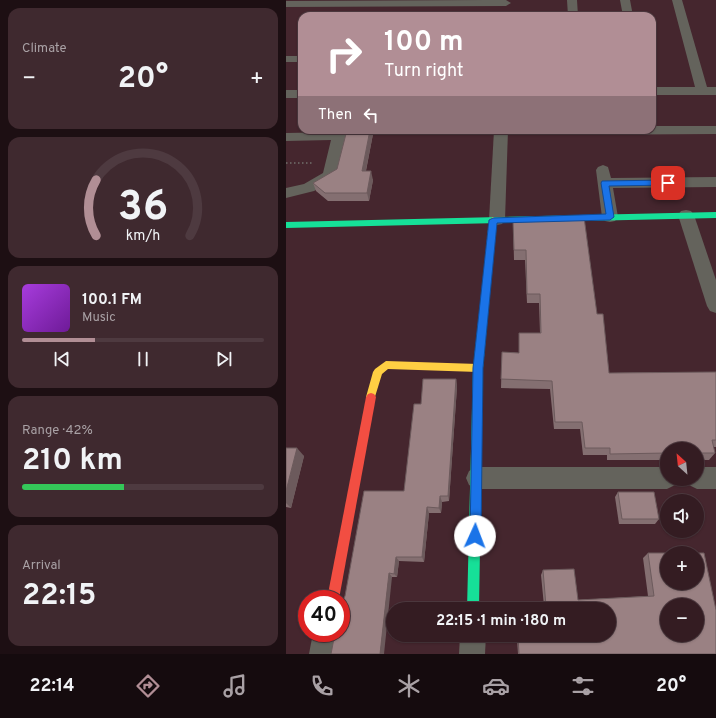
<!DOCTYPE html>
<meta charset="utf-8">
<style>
:root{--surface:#341c22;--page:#3f292f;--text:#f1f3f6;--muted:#a9a1a5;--line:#4e3a40;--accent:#b18e95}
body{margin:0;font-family:Overpass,sans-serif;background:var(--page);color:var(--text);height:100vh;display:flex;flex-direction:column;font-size:15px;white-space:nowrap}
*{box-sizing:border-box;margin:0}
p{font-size:13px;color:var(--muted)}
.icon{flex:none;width:22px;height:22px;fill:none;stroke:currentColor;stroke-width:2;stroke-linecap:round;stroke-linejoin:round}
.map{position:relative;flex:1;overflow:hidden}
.drawer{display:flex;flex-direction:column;gap:8px;padding:8px;background:#1d0f13;width:286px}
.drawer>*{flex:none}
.top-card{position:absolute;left:12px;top:12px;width:358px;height:122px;border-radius:12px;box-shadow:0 1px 3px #0004,0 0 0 1px var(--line);background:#b18e95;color:#fff;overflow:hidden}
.needle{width:26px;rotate:333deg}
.tools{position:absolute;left:374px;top:442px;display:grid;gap:8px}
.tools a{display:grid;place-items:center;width:44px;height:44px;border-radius:50%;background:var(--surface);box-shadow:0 1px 3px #0004,0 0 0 1px var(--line);font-size:20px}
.speed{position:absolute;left:12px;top:590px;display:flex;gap:8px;font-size:20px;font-weight:700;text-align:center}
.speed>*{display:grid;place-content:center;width:52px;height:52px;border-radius:50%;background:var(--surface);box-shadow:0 1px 3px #0004,0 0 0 1px var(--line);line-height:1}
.speed .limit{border:6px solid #d22;background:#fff;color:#111}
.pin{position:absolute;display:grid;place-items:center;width:34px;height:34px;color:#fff;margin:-17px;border-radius:8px;box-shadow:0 2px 6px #0006}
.me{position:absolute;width:44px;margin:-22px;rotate:2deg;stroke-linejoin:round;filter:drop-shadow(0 0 3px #0008)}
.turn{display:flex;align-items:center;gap:14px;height:84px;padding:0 20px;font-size:18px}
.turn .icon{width:52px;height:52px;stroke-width:2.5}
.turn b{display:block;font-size:28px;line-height:34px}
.then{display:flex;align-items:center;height:38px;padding:0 20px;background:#0003;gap:8px;font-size:15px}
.big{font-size:30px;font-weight:700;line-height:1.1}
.drawer .tile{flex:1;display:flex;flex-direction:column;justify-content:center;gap:6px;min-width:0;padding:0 14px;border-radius:12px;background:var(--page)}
.drawer .dial{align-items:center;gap:0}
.dial svg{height:104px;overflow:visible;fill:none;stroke:var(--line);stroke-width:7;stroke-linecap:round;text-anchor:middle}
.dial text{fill:var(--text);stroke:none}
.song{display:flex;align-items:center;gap:12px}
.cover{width:48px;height:48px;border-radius:6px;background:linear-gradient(135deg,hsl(280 70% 55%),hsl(280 70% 35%))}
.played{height:4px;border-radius:2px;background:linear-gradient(90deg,var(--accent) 30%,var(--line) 30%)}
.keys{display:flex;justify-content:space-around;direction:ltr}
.heat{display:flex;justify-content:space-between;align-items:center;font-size:22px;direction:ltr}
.charge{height:6px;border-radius:3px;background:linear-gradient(90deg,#34c759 42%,var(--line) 0)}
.trip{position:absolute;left:100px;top:602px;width:230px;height:40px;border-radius:20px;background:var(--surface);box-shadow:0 1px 3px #0004,0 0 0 1px var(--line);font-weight:700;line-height:40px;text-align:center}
.tab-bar{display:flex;height:64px;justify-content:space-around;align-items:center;background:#150b0e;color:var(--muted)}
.tab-bar .icon{width:28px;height:28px}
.tab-bar .selected{color:var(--accent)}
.tab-bar b{font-size:18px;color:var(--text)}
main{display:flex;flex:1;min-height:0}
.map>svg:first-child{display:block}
</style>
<main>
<section class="drawer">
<div class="tile"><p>Climate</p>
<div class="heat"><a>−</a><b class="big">20°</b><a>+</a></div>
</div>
<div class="tile dial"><svg viewBox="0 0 100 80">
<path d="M14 69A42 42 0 1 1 86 69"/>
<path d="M14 69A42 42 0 0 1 14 26" stroke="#b18e95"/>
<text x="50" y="56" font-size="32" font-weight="700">36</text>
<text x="50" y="72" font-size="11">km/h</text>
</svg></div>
<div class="tile">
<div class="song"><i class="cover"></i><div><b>100.1 FM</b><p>Music</p></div></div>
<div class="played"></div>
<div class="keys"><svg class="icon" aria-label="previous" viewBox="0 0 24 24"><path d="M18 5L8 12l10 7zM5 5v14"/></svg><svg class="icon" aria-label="pause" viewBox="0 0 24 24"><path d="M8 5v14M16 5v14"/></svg><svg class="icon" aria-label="next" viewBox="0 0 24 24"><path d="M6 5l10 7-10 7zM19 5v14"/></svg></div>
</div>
<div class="tile"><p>Range · 42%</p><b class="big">210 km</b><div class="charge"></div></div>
<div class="tile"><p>Arrival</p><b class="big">22:15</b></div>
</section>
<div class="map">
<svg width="430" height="654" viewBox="0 0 430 654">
<rect width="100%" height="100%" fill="#45262e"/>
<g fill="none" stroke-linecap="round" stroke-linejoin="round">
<polyline stroke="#665d5c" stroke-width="2" stroke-dasharray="1.5 2.5" stroke-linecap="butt" points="0,163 27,163"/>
<g fill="#64635c" fill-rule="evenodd">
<polygon points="197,0 220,0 225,3 220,6 0,7 0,1"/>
<polygon points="281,0 291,0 292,16 282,16"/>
<polygon points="334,0 344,0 347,16 337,16"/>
<polygon points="386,0 396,0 421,87 430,87 430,95 366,95 366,87 409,87"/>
<rect x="0" y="56" width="16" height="6"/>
<rect x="0" y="90" width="16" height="8"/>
<polygon points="366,126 430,126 430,134 268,135 263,134 261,131 366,130"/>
<polygon points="208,130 222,130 219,220 216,224 211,225 206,224 203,220"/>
<polygon points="53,132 58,133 60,136 51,175 49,178 28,191 0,198 0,188 18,184 37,173 45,140 0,141 0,133"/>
<polygon points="317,165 322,167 325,178 430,177 430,187 327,188 332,217 329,221 324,222 319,221 316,217 310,170 312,167"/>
<polygon points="400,210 405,211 408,215 430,280 430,313 424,311 421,306 392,215 395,211"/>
<polygon points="191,467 381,467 381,479 391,479 389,485 381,489 191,489 183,485 180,478 183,471"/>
<polygon points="411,467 430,467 430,489 411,489 403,485 401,479 411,479"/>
<polygon points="27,633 53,633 49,654 23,654"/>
<polygon points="174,635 200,635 199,654 173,654"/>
</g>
<g fill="#16e098" fill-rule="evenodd">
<polygon points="430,212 430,218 0,228 0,222"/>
<polygon points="202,267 206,270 197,368 193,609 181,609 187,368 198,270"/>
</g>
<g fill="#ffcf43" fill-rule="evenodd">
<polygon points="207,217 211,220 206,270 202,273 198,270 203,220"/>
<polygon points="100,361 192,364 195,365 197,368 195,371 192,372 102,369 96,374 88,400 85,401 82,400 80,397 87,372 89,369"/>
</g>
<polygon fill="#f24e42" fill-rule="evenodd" points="85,393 88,394 90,397 53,599 41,599 80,397 82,394"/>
</g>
<g fill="#846f71">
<polygon points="87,134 80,171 87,180 83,201 42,201 30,191 27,183 51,169"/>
<polygon points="278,218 311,314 323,373 430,372 430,447 427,447 429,453 423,460 411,460 411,449 381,449 381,460 321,460 321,455 297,455 294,429 268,429 264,389 215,388 216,352 233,353 233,333 254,333 253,303 241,303 239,260 228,260 227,221 278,220"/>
<polygon points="170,379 171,387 163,501 156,502 155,513 143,513 138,562 113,561 111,577 106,577 45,654 118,491"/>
<polygon points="0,448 18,456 5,508 0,507"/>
<polygon points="332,492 373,519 369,524 333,524 329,497"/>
<polygon points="362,553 430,654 232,654 231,639 232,636 244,636 244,635 323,635 323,609 242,609 243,607 258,606 255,575 257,570 292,600 362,596 357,558"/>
</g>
<g fill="#6c5a5c">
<polygon points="84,130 86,130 87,134 78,180 76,171"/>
<polygon points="85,171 87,180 83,201 81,193"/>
<polygon points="170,379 171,387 163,501 162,496"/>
<polygon points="11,448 18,456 5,508 0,503 0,491"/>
<polygon points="154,496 156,502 155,513 153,508"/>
<polygon points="141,507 143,513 138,562 136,557"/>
<polygon points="110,557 113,561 111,577 108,574"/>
<polygon points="103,573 106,577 98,654 94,654"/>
</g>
<g fill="#9a8183" stroke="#6c5a5c" fill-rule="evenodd">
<polygon points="61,130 84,130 76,171 85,171 81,193 39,193 27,183 51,169"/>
<polygon points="298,217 311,314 317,314 323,373 430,372 430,440 426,440 429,453 411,453 411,449 381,449 381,453 324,454 324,448 299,448 296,422 269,422 266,381 215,379 216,352 233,353 233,333 255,333 254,294 241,294 240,250 228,250 227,221 279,220 278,218"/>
<polygon points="137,379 170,379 162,496 154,496 153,508 141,507 136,557 110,557 108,574 103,573 94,654 45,654 49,633 55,633 55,604 59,596 78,491 118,491 128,404 135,404"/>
<polygon points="0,448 11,448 0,491"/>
<polygon points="332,492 368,492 373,519 336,519"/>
<path d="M362,553H381V583H411V553H418L430,610V654H233L232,636H245V635H323V609H243V607L260,606L257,570L288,569L292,600L368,596ZM381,605H411V635H381Z"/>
</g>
<polygon fill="#1a73e8" stroke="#114b97" points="382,180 386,183 385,185 323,186 328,217 324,220 211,223 197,368 195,536 194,540 189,542 185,540 184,536 187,368 203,220 207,218 320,214 315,183 316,181"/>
</svg>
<div class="tools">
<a><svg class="needle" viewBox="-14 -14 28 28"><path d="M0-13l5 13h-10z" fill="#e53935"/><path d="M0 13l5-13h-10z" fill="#a9a1a5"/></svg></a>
<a><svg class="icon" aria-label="sound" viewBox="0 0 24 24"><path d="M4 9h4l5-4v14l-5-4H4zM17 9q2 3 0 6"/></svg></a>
<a>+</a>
<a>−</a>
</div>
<div class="speed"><div class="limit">40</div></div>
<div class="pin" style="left:382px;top:183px;background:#d93025"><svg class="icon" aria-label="arrive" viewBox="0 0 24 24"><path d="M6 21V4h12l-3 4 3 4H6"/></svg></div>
<svg class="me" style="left:189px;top:536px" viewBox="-20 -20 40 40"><circle r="19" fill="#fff"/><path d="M0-13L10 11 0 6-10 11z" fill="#1a73e8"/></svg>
<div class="trip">22:15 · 1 min · 180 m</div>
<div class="top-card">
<div class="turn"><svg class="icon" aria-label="right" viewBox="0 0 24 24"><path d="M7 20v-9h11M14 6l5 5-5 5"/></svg><div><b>100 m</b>Turn right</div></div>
<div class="then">Then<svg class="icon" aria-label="left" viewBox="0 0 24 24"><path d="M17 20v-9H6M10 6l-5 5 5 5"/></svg></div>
</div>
</div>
</main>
<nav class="tab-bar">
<b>22:14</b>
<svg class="icon selected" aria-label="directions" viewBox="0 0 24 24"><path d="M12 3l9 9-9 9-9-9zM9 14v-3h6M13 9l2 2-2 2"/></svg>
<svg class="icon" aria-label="music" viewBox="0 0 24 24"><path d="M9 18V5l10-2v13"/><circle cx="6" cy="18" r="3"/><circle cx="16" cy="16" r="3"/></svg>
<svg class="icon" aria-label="phone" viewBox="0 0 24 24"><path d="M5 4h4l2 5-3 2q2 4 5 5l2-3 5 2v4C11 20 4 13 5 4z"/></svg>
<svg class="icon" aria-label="climate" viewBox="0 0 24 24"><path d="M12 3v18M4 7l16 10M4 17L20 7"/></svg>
<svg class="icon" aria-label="car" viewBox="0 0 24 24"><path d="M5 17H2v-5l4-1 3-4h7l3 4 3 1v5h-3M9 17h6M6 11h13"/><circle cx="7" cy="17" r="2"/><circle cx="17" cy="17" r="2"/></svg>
<svg class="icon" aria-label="filters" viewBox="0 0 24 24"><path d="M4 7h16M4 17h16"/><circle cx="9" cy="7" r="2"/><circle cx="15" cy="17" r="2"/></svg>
<b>20°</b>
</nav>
